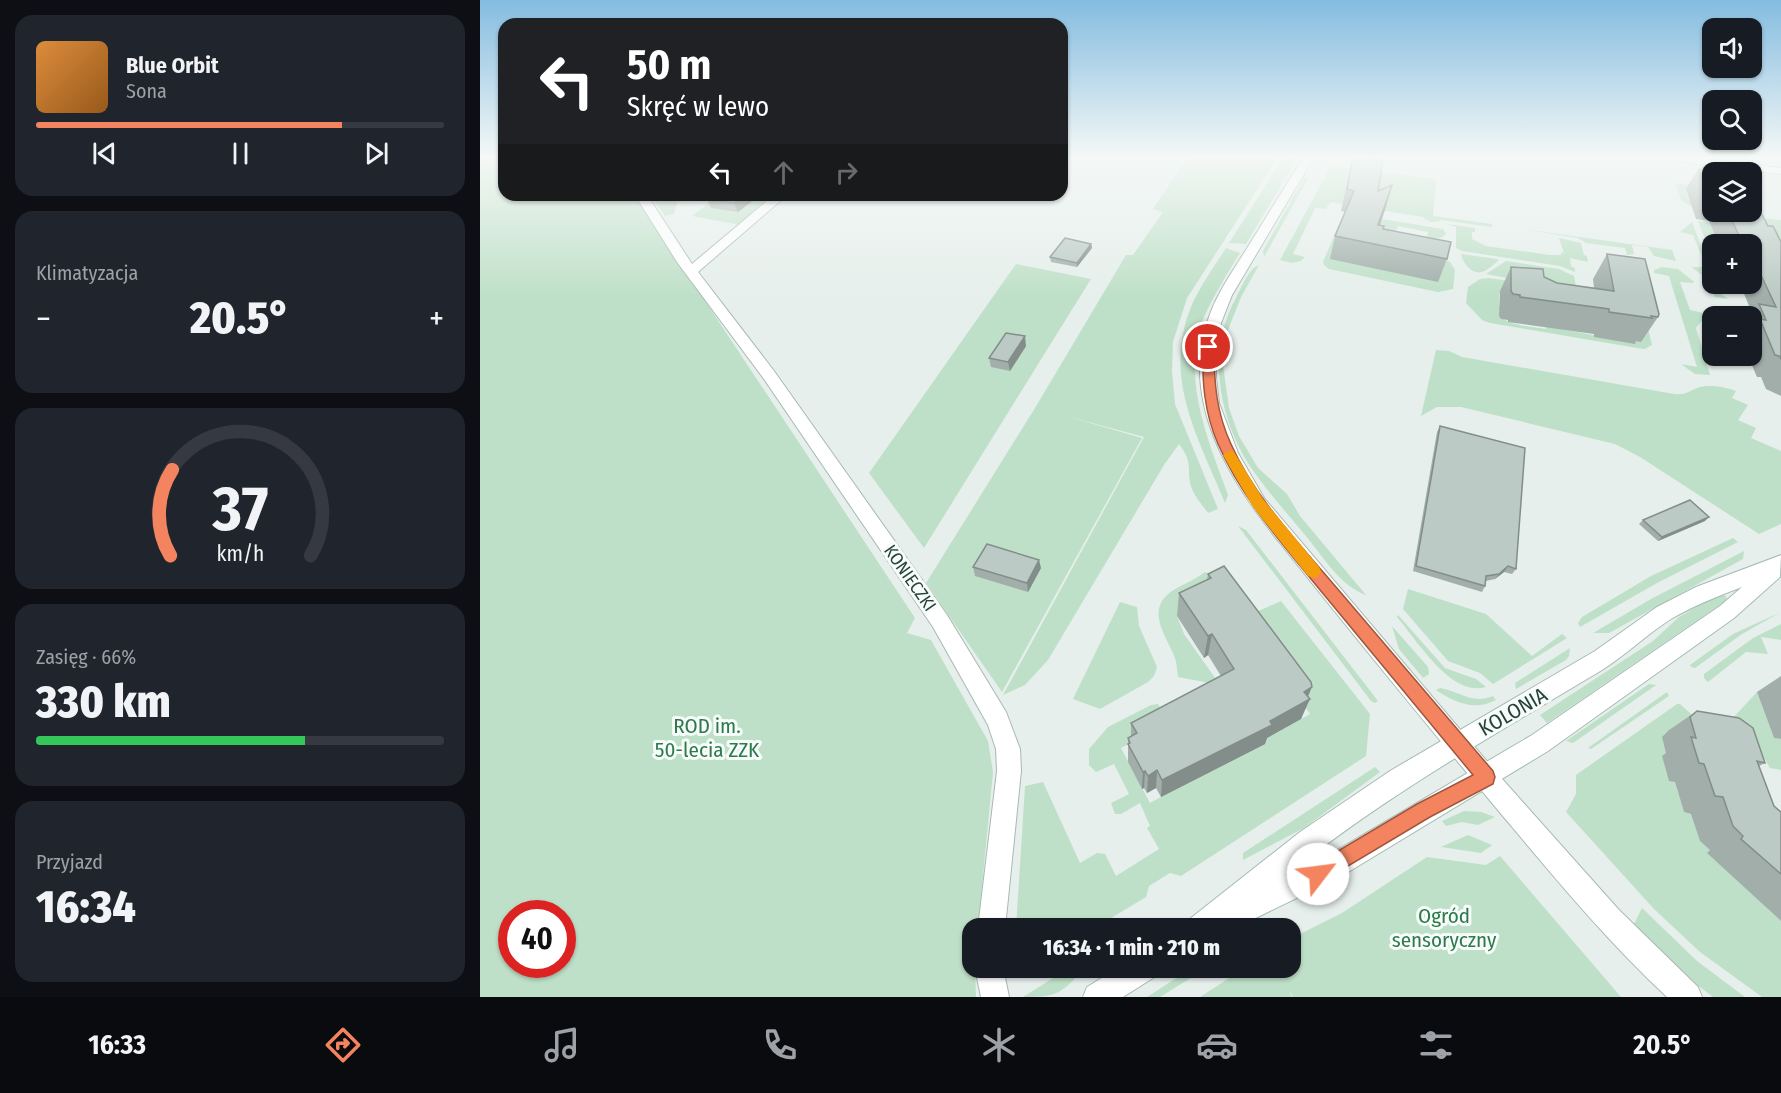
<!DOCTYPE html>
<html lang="pl">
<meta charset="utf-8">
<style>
:root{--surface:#171b24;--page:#20242c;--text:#f1f3f6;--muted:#9ea1a6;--line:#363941;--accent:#f4845f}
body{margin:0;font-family:"Fira Sans Condensed",sans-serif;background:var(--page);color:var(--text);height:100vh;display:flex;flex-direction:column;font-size:22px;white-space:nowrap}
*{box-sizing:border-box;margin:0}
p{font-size:20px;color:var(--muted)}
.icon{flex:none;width:33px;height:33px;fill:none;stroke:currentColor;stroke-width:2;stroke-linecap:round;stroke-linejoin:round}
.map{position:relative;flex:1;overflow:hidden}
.side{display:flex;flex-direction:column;gap:15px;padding:15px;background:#0d0f14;width:480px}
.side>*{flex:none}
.guide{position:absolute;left:18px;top:18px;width:570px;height:183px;border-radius:18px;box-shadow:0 2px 4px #0004;background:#202124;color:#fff;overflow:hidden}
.fabs{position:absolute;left:1222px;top:18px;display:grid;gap:12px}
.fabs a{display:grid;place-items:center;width:60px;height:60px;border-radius:12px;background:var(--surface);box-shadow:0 2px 4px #0004;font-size:30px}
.speed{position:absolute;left:18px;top:900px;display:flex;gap:12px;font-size:30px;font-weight:700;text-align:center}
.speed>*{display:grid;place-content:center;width:78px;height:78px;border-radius:50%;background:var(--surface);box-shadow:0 2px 4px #0004;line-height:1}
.speed .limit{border:9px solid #d22;background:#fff;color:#111}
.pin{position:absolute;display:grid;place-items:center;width:51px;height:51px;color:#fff;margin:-26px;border:3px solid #fff;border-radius:50%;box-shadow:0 2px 6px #0007}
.me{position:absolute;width:66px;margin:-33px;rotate:60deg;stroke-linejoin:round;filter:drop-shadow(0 0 4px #0008)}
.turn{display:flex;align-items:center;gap:21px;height:126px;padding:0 30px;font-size:27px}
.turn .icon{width:78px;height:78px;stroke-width:2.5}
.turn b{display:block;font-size:42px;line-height:51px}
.lanes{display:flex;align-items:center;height:57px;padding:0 30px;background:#0003;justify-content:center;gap:30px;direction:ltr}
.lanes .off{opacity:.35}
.big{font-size:45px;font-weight:800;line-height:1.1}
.side .card{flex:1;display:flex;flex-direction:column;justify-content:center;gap:9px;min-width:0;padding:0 21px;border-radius:18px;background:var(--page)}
.side .dial{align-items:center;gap:0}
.dial svg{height:156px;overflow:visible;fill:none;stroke:var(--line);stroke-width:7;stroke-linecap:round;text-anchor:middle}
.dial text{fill:var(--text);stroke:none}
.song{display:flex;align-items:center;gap:18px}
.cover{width:72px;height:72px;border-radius:9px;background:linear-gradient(135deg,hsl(30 70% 55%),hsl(30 70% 35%))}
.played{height:6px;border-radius:3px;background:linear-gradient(90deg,var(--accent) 75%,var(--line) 75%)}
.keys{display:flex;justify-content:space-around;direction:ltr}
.heat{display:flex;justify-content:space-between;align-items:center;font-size:33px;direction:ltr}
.charge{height:9px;border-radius:4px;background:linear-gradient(90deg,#34c759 66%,var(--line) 0)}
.trip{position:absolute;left:482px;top:918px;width:339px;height:60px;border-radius:18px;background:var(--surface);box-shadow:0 2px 4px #0004;font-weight:800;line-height:60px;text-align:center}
.dock{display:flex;height:96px;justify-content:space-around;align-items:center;background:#090b0e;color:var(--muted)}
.dock .icon{width:42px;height:42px}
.dock .selected{color:var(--accent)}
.dock b{font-size:27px;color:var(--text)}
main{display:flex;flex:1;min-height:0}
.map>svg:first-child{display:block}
</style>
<main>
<section class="side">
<div class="card">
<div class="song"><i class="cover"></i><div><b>Blue Orbit</b><p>Sona</p></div></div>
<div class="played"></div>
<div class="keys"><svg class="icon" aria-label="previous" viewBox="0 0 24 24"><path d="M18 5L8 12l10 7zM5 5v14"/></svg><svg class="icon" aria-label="pause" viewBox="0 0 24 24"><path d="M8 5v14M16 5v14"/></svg><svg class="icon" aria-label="next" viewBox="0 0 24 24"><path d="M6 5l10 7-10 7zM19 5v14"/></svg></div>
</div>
<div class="card"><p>Klimatyzacja</p>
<div class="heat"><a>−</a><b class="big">20.5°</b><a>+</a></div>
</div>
<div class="card dial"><svg viewBox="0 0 100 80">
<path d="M14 69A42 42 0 1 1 86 69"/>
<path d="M14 69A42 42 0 0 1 15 25" stroke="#f4845f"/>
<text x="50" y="56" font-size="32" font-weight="700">37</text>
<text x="50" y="72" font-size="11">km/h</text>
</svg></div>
<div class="card"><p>Zasięg · 66%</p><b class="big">330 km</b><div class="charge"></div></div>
<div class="card"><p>Przyjazd</p><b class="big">16:34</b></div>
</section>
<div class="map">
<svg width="1301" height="997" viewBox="0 0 1301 997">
<rect width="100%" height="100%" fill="#e6efeb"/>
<g fill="#bfe0c8" fill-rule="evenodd">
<path d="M0,157H24V195H155L435,618L427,633L451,640L508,741L513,772L498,928H492V968H495L496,997H0ZM32,914H82V964H32Z"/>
<path d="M708,157H798L707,298L693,342L692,371L695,404L738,509L728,513C723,506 715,497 712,489C705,469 715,465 699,444L684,465L568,660L545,685L523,695L664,437L586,416L662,438L522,692L446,583L555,408L646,255H653L683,212L673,209Z"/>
<polygon points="804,157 818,157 766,244 749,243"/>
<path d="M851,166L956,179L953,216L1012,224V227L962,220C955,223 949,223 943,217L850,202L846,209L835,208L813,254L825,257C818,265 810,263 800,260Z"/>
<polygon points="829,177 784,257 783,251 824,178"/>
<polygon points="1195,183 1226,187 1206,193 1209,200 1222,201 1233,212 1301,220 1301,248 1214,211 1212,207 1201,200"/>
<polygon points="171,195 199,195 194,214 185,216"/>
<polygon points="240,195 295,195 261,225 212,216"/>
<polygon points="863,215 970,262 975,270 973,289 958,292 849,269 844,265 843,262"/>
<path d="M902,219L963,229L966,234C960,240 954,239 947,237L948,232L918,226L916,231L896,234Z"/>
<polygon points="1218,221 1242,225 1237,239 1239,244 1233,244 1233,260"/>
<polygon points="1212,222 1233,277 1233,284 1236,284 1239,293 1249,299 1235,297 1230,282 1212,267 1226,267 1213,235 1200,232"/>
<polygon points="967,224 995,228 995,232 992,232 992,239 1006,246 1070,255 1081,255 1081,252 1084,253 1079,238 1101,243 1104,255 1107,256 1108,262 1090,258 1091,266 1095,268 1095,272 1080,266 982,251 976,248 976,227"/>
<polygon points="1043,229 1192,250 1196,261 1174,256 1168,247 1152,245 1154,254 1147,255 1145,248 1106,243 1098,238"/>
<path d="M746,248L760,253C747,274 734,295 724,317C700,376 728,440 748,495L745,503C717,435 680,374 714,300C723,282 735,265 746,248Z"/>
<path d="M981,254L1017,259L1019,260C1014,264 1007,271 1002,272C991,275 982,261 981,254Z"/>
<polygon points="1026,261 1079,269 1094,276 1098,298 1048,282 1006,274"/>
<polygon points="536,264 611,279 444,548 389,473"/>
<path d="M779,265L761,297L748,330L743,365L749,408L759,436L778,468L807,494L820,516L886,595C859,585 843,556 825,535C806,512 785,489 768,463C738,415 727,349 756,298C762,287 768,269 779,265Z"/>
<polygon points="1182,267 1198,269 1213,281 1214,283 1200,282 1210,310 1224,313 1224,318 1216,328 1230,375 1215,374 1201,364 1217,367 1189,276 1174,273 1174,270"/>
<path d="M1008,278L1046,283L1019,294V306L1023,307V310H1019V315C1026,325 1052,327 1066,329V326L1154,343L1162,304L1172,345L1165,349L1157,348L1010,323L1002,320L986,303L988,287L1000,279Z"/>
<path d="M956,350L969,351L982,357L1194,394C1204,395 1208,392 1217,388C1229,384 1245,387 1256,391L1252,398L1268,405L1258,420L1276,428L1271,438L1301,451V524L1279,534L1160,457L1135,444L981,407H957L941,416Z"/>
<polygon points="758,526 766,530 898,701 895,703 891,701"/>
<polygon points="1253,538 1258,542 1177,583 1100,627 1098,623 1102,617 1171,576"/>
<polygon points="1264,551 1263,559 1129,633 1113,633 1171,599"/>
<path d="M725,572L729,574L740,589L697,616L704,634L740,685L698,677C697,671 697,664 695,658C687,636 664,610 692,591C703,584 715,580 725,572Z"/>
<polygon points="928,589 1006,614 1052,656 1082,634 1087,638 1013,684 1000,673 968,661 923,609"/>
<polygon points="1239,594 1246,596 1247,600 1067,723 1060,715 1173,641 1199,617"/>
<polygon points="801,601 890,714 886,756 701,876 690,873 669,886 666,897 633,917 620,928 536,928 545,786 563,782 600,863 617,853 625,854 636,876 679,849 667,828 670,826 660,803 641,814 635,814 631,803 649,794 634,764 616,772 609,765 609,749 628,727 671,705 678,704 685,715 679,728 641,748 670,803 830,714 759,613 774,613"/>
<polygon points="640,602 657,607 659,626 677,667 674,676 668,682 620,709 593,699"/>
<polygon points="1301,612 1262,634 1215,668 1211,667 1210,665 1253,634"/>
<path d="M918,615L965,668L996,679L1006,687C971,698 937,640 917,617Z"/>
<polygon points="1301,624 1301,640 1281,637 1288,654 1266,652 1228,682 1224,678 1224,674 1273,638"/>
<polygon points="912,626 948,667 949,674 943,678 919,649"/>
<polygon points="1090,648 1089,656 1086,660 1036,689 1035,683"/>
<polygon points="1169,684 1176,685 1093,743 1086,741"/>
<path d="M960,688C980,691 991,705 1013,696L1016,700C995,711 975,703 956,690Z"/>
<polygon points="1187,692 1189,696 1111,749 1108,748"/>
<polygon points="1277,692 1294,738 1301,739 1301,770 1290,768 1280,751 1251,720"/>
<polygon points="1197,704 1200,704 1244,744 1183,756 1189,780 1195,782 1204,812 1211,814 1230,850 1228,853 1301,921 1301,997 1282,997 1220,952 1174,909 1086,812 1096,794 1096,775"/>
<polygon points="895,767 900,772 824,828 763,860 763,853"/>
<polygon points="984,811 1001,812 1015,817 998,825 982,822 966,826 962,821"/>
<polygon points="988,835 1012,845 1001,853 961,847"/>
<polygon points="1020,856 1141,997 813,997 809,990 812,997 720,997 765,968 810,968 810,939 862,913 947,857 1006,865"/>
<polygon points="1162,908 1217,961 1265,997 1233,997 1203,974 1156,931 1154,924"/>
<path d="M589,968H605C580,994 579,997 543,997Z"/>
<polygon points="712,968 727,968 680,997 667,997"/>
</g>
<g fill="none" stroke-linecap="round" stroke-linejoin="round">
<g stroke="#a8b8b2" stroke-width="2">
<g id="street">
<path d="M824,157H834L752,295L741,323L736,350V377L739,403L758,453L784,498L1016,772L1139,910L1218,987L1222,997H1187C1127,941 1075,878 1022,815C947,725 873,635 800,543C751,482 701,404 727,323C735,296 751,274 766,250C785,219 804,188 824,157Z"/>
<polygon points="1181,157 1209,157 1301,168 1301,174 1186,160"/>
<polygon points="155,195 167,195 212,264 294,195 307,195 218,272 294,371 467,615 526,712 540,749 541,771 525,928 498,928 517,771 516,749 508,725 453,627 284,379 197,262"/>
<polygon points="495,968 523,968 529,997 501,997"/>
</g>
</g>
<g stroke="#a4bbb3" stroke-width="2">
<g id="secondary">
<path d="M1301,555L1300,577L1254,618L1068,751L860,877L755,928H708L711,918L820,832L910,771L1115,651L1177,607L1216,587ZM1262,587L1240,606L1052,735L842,859L806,876C904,796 1014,735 1122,670C1146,655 1167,634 1191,619C1213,606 1238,596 1262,587Z"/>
<polygon points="638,968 677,968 673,978 643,997 603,997 607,987"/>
</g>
</g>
<use href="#street" fill="#fff" fill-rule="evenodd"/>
<use href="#secondary" fill="#fff" fill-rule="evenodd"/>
</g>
<g fill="#a1aea9">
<polygon points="873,157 898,191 912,185 899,225 903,229 967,259 958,282 850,259 855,236 865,212 861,211"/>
<polygon points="1218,169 1233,172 1233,212 1272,212 1288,226 1301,242 1301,396 1286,389 1281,377 1277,377 1268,356 1272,356 1272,316 1269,316 1272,313 1260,284 1272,284 1272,244 1239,244 1229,221 1216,219 1206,189"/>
<polygon points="280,195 258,212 231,208 227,199"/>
<polygon points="611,244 612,248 597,267 571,262 570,257"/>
<polygon points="1127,254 1178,317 1161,342 1156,341 1155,344 1114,337 1114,334 1028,322 1028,320 1021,319 1019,316 1020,291 1031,267 1064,277 1077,283 1114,288 1113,279"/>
<polygon points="546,346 530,371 511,367 509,358"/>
<polygon points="960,426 1036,569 1032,574 1024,572 1015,579 1006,581 1005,586 1002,592 933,571 957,432"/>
<polygon points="1163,520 1225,521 1178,541 1159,524"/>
<polygon points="493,567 561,568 548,592 495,576"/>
<polygon points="728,574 828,697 821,719 787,738 785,744 681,797 676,788 667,793 664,788 662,789 648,762 648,738 651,736 651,723 741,676 728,655 724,658 697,616 699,593 727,580"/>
<polygon points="1301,676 1301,739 1294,738 1277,692"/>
<polygon points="1217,711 1285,763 1279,766 1294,806 1301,812 1301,921 1227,853 1230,850 1220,841 1211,814 1204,812 1195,782 1189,781 1182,756 1186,753 1182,737 1189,730"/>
</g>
<g fill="#838d89">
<polygon points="912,185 906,207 892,248 898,225"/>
<polygon points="265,195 280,195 258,212 254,203"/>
<polygon points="611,244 612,248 597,267 597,263"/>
<polygon points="545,336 546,346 530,371 528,362"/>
<polygon points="1229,517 1225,521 1178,541 1182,537"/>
<polygon points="559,560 561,568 548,592 547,583"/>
<polygon points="1028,566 1024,572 1015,579 1019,574"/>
<polygon points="732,634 728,655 724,658 728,636"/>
<polygon points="832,687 826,701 830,699 821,719 787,738 785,744 681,797 682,780 790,721 824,692"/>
<polygon points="677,770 676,788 667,793 668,776"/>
<polygon points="665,771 664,788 662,789 663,772"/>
</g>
<g fill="#bbcac4" stroke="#838d89" stroke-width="1.5">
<polygon points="873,157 903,160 898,191 912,185 898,225 904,226 903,229 971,242 967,259 855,236 874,191 867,189"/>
<polygon points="1218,169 1248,172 1233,172 1233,199 1229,198"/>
<polygon points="233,195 265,195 254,203 227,199"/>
<polygon points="1272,195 1288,226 1293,226 1301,242 1301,359 1299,356 1295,355 1280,319 1286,320 1279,304 1296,307 1274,260 1272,257 1272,244 1263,244 1248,212 1272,212"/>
<polygon points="585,238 611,244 597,263 570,257"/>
<polygon points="1127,254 1165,259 1179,314 1178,317 1171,316 1172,318 1129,312 1129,309 1040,297 1040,295 1033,294 1031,291 1031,267 1063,269 1064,277 1077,283 1134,291"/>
<polygon points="526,333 545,336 528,362 509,358"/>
<polygon points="960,426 1045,448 1036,569 1028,566 1019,574 1006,576 1005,586 936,566"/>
<polygon points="1210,500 1229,517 1182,537 1163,520"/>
<polygon points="507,544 559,560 547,583 493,567"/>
<polygon points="744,566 831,682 832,687 824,692 830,699 790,721 792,725 682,780 677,770 668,776 665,771 663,772 648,744 650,743 648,738 657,733 651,723 754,669 732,634 728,636 699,593 731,578 728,574"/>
<polygon points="1217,711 1259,718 1273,728 1285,763 1277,761 1294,806 1301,812 1301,874 1261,839 1263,836 1253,826 1243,797 1235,796 1224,764 1219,763 1211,737 1216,738 1210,717"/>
</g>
<linearGradient id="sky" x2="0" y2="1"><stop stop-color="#84bce0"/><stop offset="0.53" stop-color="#f4f8f6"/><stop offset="1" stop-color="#f4f8f6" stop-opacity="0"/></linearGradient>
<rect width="1301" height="296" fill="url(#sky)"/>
<path fill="#f4845f" stroke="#9f563e" stroke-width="1.5" d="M728,343L734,347C734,381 736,412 751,444C775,498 818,542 856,587C908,648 961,710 1013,771L1015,777L1013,784L950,817L838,884L831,881L829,874L831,867L937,804L993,775C944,715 894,656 845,596C806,548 763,501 738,444C724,412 722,381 723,347Z"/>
<polygon fill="#f59e0b" points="750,450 754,452 783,499 839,567 841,571 839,576 834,578 828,576 773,507 743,455"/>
<g text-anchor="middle" stroke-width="6" stroke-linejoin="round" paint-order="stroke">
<g font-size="18" fill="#24423a" stroke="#f7fbf9">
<text transform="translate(430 578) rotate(55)" y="6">KONIECZKI</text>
</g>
<g font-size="21" fill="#24423a" stroke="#f7fbf9">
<text transform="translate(1033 712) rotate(-30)" y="7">KOLONIA</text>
</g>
<g font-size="21" fill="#2d7a4b" stroke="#f7fbf9">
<text x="227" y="733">ROD im.<tspan x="227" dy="24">50-lecia ZZK</tspan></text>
<text x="964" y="923">Ogród<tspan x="964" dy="24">sensoryczny</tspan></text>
</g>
</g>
</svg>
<div class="fabs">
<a><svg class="icon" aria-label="sound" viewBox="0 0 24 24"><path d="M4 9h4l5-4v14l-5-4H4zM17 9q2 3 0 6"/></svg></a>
<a><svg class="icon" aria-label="search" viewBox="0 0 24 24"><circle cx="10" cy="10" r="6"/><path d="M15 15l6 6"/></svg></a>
<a><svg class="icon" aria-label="layers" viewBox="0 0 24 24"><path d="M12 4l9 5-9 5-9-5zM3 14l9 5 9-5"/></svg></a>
<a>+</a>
<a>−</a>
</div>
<div class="speed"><div class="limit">40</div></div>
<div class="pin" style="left:728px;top:347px;background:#d93025"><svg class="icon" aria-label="arrive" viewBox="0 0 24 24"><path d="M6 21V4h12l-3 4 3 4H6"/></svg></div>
<svg class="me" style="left:838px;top:874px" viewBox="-20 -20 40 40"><circle r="19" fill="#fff"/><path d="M0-13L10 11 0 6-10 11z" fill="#f4845f"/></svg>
<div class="trip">16:34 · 1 min · 210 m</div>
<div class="guide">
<div class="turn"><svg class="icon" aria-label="left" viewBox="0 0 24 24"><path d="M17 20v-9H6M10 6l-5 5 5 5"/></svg><div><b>50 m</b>Skręć w lewo</div></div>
<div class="lanes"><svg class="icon" aria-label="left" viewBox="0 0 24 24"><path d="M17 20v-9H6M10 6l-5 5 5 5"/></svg><svg class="icon off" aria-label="ahead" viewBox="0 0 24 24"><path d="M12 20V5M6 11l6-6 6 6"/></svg><svg class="icon off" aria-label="right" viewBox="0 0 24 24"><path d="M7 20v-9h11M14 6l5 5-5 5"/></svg></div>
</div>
</div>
</main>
<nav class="dock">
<b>16:33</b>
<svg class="icon selected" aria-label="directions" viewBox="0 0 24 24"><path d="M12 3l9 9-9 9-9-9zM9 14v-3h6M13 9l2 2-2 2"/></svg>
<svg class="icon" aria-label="music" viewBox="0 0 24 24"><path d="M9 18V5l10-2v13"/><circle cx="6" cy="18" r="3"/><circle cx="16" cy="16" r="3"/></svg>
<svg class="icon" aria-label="phone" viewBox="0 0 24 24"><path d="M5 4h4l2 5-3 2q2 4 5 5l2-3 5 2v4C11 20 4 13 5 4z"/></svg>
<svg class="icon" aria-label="climate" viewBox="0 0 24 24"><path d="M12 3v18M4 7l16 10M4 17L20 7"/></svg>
<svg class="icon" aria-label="car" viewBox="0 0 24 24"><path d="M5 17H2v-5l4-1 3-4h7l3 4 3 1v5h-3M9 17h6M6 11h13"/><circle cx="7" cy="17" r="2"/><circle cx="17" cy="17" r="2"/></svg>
<svg class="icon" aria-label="filters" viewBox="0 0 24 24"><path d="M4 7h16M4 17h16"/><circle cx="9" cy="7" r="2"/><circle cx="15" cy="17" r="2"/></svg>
<b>20.5°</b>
</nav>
